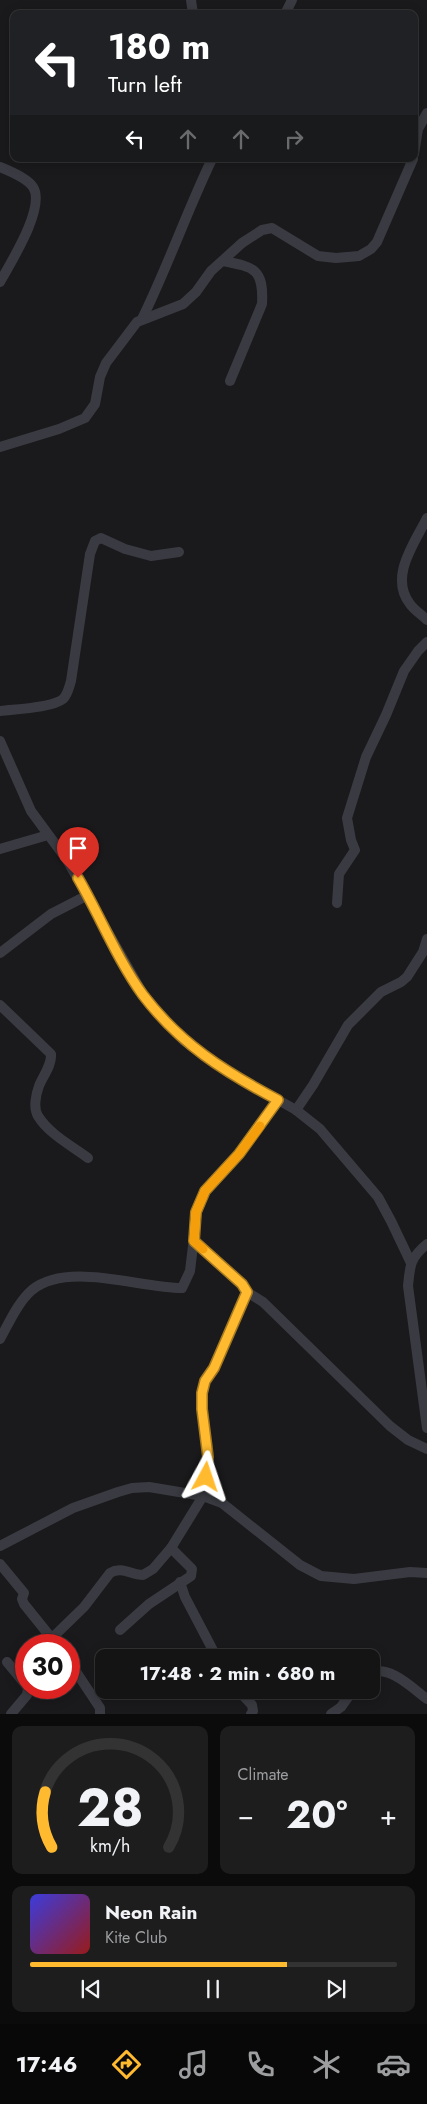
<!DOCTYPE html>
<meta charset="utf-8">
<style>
:root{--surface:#141415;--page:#1d1d1e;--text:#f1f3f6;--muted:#9d9ea0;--line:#333334;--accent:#ffba2f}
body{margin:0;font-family:Jost,sans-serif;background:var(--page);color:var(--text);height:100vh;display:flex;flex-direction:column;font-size:19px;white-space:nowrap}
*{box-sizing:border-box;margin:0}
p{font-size:16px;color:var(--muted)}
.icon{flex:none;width:28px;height:28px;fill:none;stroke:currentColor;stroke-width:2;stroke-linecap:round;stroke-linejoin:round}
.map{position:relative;height:1714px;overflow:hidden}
.details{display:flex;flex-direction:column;gap:12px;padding:12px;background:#0b0b0c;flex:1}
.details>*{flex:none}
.top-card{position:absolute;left:10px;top:10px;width:408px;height:152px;border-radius:10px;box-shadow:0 2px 12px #0003,0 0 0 1px var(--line);background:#202124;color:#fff;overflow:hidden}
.speed{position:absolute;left:15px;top:1634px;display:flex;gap:10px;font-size:25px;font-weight:700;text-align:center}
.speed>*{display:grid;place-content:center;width:65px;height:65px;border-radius:50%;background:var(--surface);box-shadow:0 2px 12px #0003,0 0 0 1px var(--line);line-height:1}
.speed .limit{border:8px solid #d22;background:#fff;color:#111}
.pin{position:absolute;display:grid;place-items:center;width:42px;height:42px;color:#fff;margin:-51px -21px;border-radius:50% 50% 50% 0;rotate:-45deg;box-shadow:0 0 5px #0007}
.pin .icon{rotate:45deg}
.me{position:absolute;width:55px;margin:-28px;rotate:5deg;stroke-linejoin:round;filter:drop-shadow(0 0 4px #0008)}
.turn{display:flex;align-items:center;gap:18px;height:105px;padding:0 15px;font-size:22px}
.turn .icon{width:65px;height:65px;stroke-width:2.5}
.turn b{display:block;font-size:35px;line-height:42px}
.lanes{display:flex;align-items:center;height:48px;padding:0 15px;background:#0003;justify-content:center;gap:25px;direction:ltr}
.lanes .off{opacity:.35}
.big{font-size:38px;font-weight:700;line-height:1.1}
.details .card{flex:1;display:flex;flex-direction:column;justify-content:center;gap:8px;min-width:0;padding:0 18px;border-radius:10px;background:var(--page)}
.details .dial{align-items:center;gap:0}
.dial svg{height:130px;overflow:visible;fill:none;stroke:var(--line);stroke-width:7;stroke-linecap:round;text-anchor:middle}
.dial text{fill:var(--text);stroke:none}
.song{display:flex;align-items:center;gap:15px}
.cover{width:60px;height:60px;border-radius:8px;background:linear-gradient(135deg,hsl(240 70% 55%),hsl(0 70% 35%))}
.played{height:5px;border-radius:2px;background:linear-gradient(90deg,var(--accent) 70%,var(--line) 70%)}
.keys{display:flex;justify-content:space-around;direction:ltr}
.heat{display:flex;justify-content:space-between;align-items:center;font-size:28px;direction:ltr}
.details .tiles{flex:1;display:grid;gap:12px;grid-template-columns:1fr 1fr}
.card:last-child{grid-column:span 2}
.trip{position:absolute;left:95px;top:1649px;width:285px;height:50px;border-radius:10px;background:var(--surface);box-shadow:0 2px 12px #0003,0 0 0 1px var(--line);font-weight:700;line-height:50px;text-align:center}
.tabs{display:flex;height:80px;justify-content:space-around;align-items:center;background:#080808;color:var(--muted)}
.tabs .icon{width:35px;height:35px}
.tabs .on{color:var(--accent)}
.tabs b{font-size:22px;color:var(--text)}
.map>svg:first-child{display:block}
</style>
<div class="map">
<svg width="427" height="1714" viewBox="0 0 427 1714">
<rect width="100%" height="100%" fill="#1a1a1c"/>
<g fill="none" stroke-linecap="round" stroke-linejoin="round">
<g stroke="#3a3b42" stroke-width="10">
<polyline points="191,0 193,14"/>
<polyline points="285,14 292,0"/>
<polyline points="414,154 418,129 427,113"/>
<path d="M0,167C10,171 27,178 33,187C46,207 11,262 0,282"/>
<path d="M223,261C254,267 264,269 262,304L230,381"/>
<path d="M142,319C168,266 187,211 212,159"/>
<polyline points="0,447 59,429 85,418 95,404 100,377 106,363 137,322 183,304 196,292 211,271 242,243 262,230 272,228 318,256 336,258 359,256 371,249 377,242 413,159"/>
<path d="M427,518C414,544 389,577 410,604C414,610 422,615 427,620"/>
<path d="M0,711C15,709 52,708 63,699C68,694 69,687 71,681L90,554L95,541L101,538L125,549L151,556L179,552"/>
<polyline points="0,741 31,811 67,860 143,994 184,1041 232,1074 296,1110 320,1129 378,1197 391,1221 411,1263"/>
<polyline points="0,849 48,835"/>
<polyline points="337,903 339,874 355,850 351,840 347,818 366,757 386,715 404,671 418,651 427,642"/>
<polyline points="0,953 51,914 88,895"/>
<path d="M0,1005L51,1054C52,1065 43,1076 39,1086C36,1094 33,1108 38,1116C49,1134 72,1146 88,1158"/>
<polyline points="296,1110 313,1085 348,1025 381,992 401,982 407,977 423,952 427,939"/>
<polyline points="194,1241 242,1284 247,1292 263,1302 390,1426 408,1440 427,1449"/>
<path d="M427,1244C410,1258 410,1265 408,1286L427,1428"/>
<path d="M0,1339C9,1323 18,1302 32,1290C68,1261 139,1288 182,1288L190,1271L197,1212L205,1191L239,1154L278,1100"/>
<polyline points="0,1546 73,1508 118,1492 132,1488 149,1487 203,1496 222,1503 300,1565 321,1576 354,1579 410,1572 427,1573"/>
<polyline points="0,1564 24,1593 22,1599 24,1604 57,1645"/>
<polyline points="180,1582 185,1597 217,1658"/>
<polyline points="120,1630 149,1604 191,1576 192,1569 171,1548"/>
<path d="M52,1638L84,1607L110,1573C122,1566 131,1575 143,1575L153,1569L171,1548L203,1496L208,1457L202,1409V1393L205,1381L214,1368L247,1292"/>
<polyline points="69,1661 100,1708 100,1714"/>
<polyline points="7,1662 26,1685"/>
<path d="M371,1673C390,1665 412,1688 427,1699"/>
<polyline points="238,1690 252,1705 253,1711 251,1714"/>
<polyline points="11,1714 27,1695 28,1688"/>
<polyline points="331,1714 341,1707 353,1690"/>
</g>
</g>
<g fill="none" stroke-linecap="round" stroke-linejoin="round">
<g stroke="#a6791f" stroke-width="12">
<path id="route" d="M78,878C100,916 117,959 143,995C180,1044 225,1072 278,1100L239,1154L205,1191L196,1212L194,1241L242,1284L247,1292L214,1368L205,1381L202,1393V1409L208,1457L206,1477"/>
</g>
<use href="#route" stroke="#ffba2f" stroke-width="9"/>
<polyline stroke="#f59e0b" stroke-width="9" points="203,1249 194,1241 196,1212 205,1191 239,1154 260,1126"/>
</g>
</svg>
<div class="speed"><div class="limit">30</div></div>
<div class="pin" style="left:78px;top:878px;background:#d93025"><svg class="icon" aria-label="arrive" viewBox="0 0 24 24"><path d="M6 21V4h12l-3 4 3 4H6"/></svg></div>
<svg class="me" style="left:206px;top:1477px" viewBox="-20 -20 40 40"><path d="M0-17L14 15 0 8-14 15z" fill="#ffba2f" stroke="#fff" stroke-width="4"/></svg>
<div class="trip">17:48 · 2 min · 680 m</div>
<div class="top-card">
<div class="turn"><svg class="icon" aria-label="left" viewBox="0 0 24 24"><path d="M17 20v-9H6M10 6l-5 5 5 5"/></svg><div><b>180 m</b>Turn left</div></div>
<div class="lanes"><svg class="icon" aria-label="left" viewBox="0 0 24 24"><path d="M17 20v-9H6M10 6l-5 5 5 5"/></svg><svg class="icon off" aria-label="ahead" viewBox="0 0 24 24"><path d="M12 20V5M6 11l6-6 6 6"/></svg><svg class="icon off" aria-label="ahead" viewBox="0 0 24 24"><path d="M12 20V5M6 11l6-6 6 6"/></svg><svg class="icon off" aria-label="right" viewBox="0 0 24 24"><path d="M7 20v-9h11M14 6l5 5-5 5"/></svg></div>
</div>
</div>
<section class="details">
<div class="tiles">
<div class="card dial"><svg viewBox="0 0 100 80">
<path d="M14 69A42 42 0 1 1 86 69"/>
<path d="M14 69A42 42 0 0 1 10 35" stroke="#ffba2f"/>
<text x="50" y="56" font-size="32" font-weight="700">28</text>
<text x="50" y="72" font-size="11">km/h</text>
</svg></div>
<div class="card"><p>Climate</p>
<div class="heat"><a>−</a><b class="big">20°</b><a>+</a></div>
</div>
<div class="card">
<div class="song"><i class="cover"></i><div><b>Neon Rain</b><p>Kite Club</p></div></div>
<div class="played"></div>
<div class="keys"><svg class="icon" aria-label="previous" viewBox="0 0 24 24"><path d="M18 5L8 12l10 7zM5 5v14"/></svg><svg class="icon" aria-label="pause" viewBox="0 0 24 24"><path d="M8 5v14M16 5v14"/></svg><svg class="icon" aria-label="next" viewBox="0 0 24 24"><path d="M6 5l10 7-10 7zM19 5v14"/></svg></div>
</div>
</div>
</section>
<nav class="tabs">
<b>17:46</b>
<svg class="icon on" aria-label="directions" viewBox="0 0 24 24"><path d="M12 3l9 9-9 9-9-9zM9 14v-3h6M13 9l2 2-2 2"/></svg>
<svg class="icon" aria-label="music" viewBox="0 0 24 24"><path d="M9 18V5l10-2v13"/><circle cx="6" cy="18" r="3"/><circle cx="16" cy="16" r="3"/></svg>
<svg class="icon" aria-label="phone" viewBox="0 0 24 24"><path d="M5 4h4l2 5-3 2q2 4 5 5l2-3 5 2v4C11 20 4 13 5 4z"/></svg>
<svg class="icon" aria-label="climate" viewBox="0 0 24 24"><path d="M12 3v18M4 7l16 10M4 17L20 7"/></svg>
<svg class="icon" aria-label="car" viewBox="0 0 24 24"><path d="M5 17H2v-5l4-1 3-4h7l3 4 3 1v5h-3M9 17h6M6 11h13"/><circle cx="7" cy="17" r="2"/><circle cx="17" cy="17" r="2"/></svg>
</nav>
